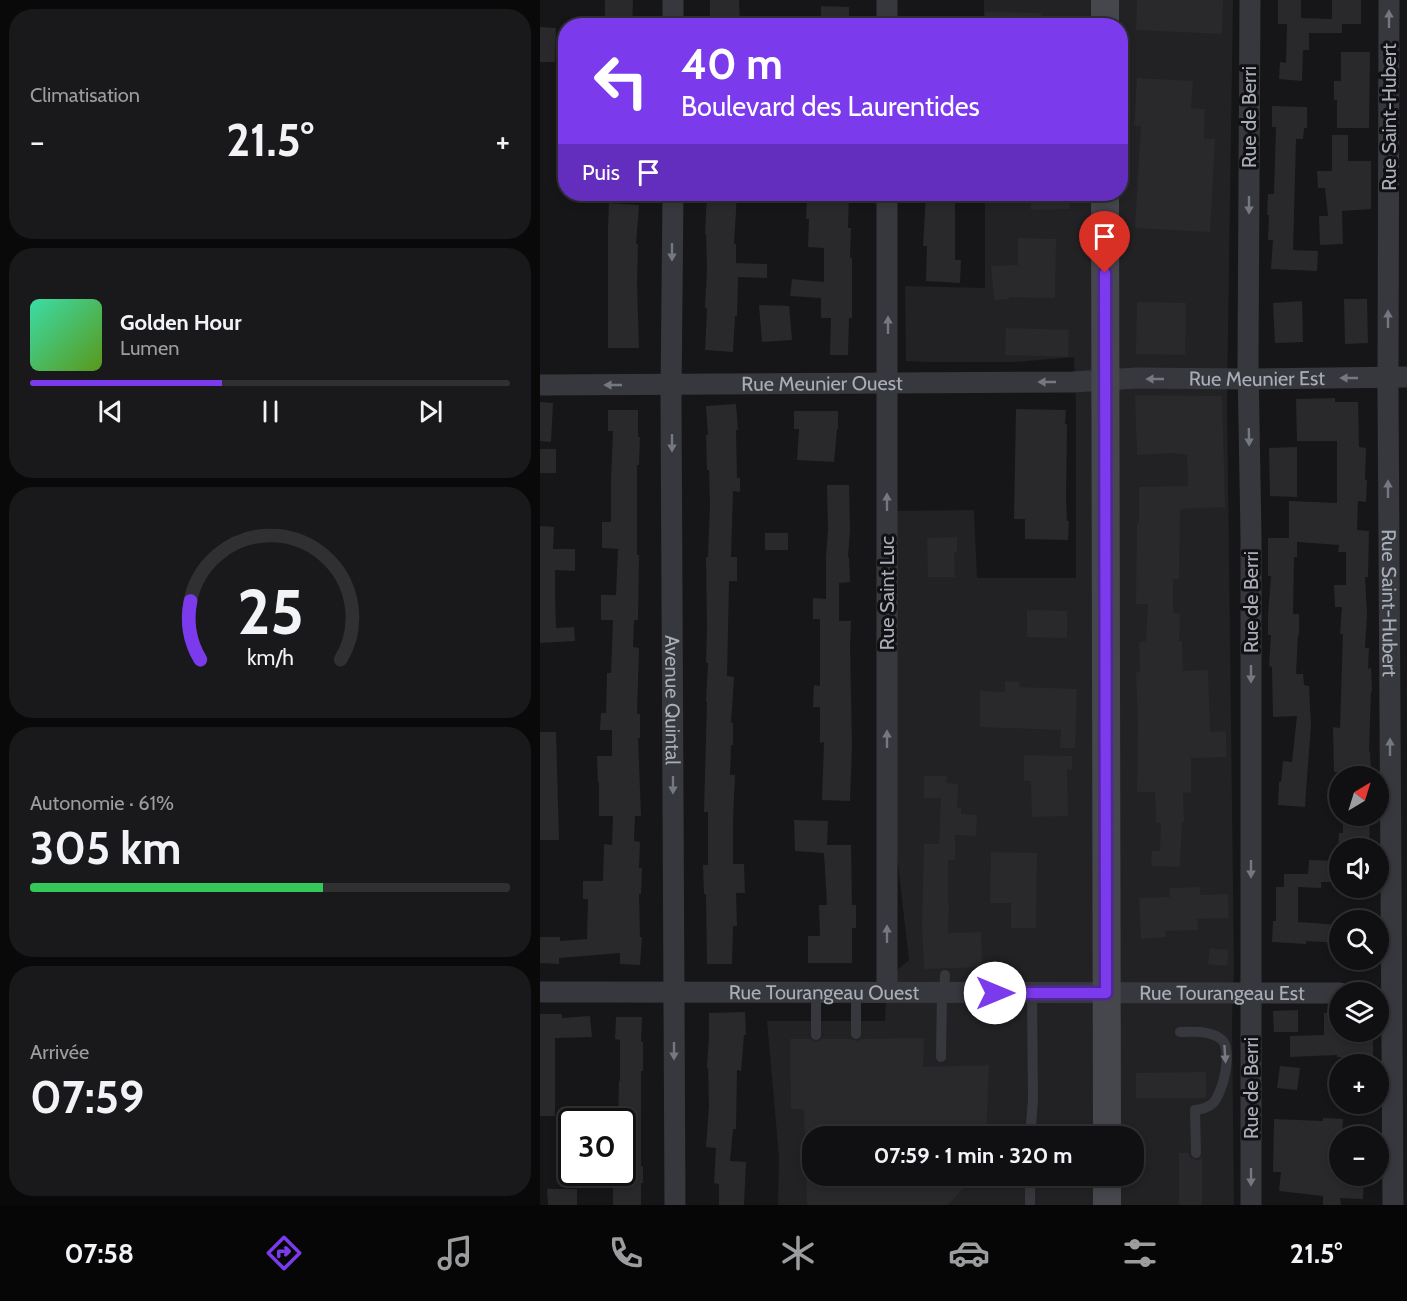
<!DOCTYPE html>
<html lang="fr">
<meta charset="utf-8">
<style>
:root{--surface:#101012;--page:#19191b;--text:#f1f3f6;--muted:#9c9d9f;--line:#303032;--accent:#7c3aed}
body{margin:0;font-family:Cabin,sans-serif;background:var(--page);color:var(--text);height:100vh;display:flex;flex-direction:column;font-size:22px;white-space:nowrap}
*{box-sizing:border-box;margin:0}
p{font-size:20px;color:var(--muted)}
.icon{flex:none;width:33px;height:33px;fill:none;stroke:currentColor;stroke-width:2;stroke-linecap:round;stroke-linejoin:round}
.map{position:relative;flex:1;overflow:hidden}
.side{display:flex;flex-direction:column;gap:9px;padding:9px;background:#09090a;width:540px}
.side>*{flex:none}
.top-card{position:absolute;left:18px;top:18px;width:570px;height:183px;border-radius:24px;box-shadow:0 3px 9px #0003,0 0 0 2px var(--line);background:#7c3aed;color:#fff;overflow:hidden}
.needle{width:39px;rotate:38deg}
.tools{position:absolute;left:789px;top:766px;display:grid;gap:12px}
.tools a{display:grid;place-items:center;width:60px;height:60px;border-radius:50%;background:var(--surface);box-shadow:0 3px 9px #0003,0 0 0 2px var(--line);font-size:30px}
.speed{position:absolute;left:18px;top:1108px;display:flex;gap:12px;font-size:30px;font-weight:700;text-align:center}
.speed>*{display:grid;place-content:center;width:78px;height:78px;border-radius:50%;background:var(--surface);box-shadow:0 3px 9px #0003,0 0 0 2px var(--line);line-height:1}
.speed .limit{border:3px solid #111;border-radius:9px;background:#fff;color:#111}
.pin{position:absolute;display:grid;place-items:center;width:51px;height:51px;color:#fff;margin:-62px -26px;border-radius:50% 50% 50% 0;rotate:-45deg;box-shadow:0 0 6px #0007}
.pin .icon{rotate:45deg}
.me{position:absolute;width:66px;margin:-33px;rotate:90deg;stroke-linejoin:round;filter:drop-shadow(0 0 4px #0008)}
.turn{display:flex;align-items:center;gap:21px;height:126px;padding:0 24px;font-size:27px}
.turn .icon{width:78px;height:78px;stroke-width:2.5}
.turn b{display:block;font-size:42px;line-height:51px}
.then{display:flex;align-items:center;height:57px;padding:0 24px;background:#0003;gap:12px;font-size:22px}
.big{font-size:45px;font-weight:700;line-height:1.1}
.side .tile{flex:1;display:flex;flex-direction:column;justify-content:center;gap:9px;min-width:0;padding:0 21px;border-radius:24px;background:var(--page)}
.side .dial{align-items:center;gap:0}
.dial svg{height:156px;overflow:visible;fill:none;stroke:var(--line);stroke-width:7;stroke-linecap:round;text-anchor:middle}
.dial text{fill:var(--text);stroke:none}
.song{display:flex;align-items:center;gap:18px}
.cover{width:72px;height:72px;border-radius:9px;background:linear-gradient(135deg,hsl(160 70% 55%),hsl(90 70% 35%))}
.played{height:6px;border-radius:3px;background:linear-gradient(90deg,var(--accent) 40%,var(--line) 40%)}
.keys{display:flex;justify-content:space-around;direction:ltr}
.heat{display:flex;justify-content:space-between;align-items:center;font-size:33px;direction:ltr}
.charge{height:9px;border-radius:4px;background:linear-gradient(90deg,#34c759 61%,var(--line) 0)}
.trip{position:absolute;left:262px;top:1126px;width:342px;height:60px;border-radius:24px;background:var(--surface);box-shadow:0 3px 9px #0003,0 0 0 2px var(--line);font-weight:700;line-height:60px;text-align:center}
.menu{display:flex;height:96px;justify-content:space-around;align-items:center;background:#060607;color:var(--muted)}
.menu .icon{width:42px;height:42px}
.menu .active{color:var(--accent)}
.menu b{font-size:27px;color:var(--text)}
main{display:flex;flex:1;min-height:0}
.map>svg:first-child{display:block}
</style>
<main>
<section class="side">
<div class="tile"><p>Climatisation</p>
<div class="heat"><a>−</a><b class="big">21.5°</b><a>+</a></div>
</div>
<div class="tile">
<div class="song"><i class="cover"></i><div><b>Golden Hour</b><p>Lumen</p></div></div>
<div class="played"></div>
<div class="keys"><svg class="icon" aria-label="previous" viewBox="0 0 24 24"><path d="M18 5L8 12l10 7zM5 5v14"/></svg><svg class="icon" aria-label="pause" viewBox="0 0 24 24"><path d="M8 5v14M16 5v14"/></svg><svg class="icon" aria-label="next" viewBox="0 0 24 24"><path d="M6 5l10 7-10 7zM19 5v14"/></svg></div>
</div>
<div class="tile dial"><svg viewBox="0 0 100 80">
<path d="M14 69A42 42 0 1 1 86 69"/>
<path d="M14 69A42 42 0 0 1 9 39" stroke="#7c3aed"/>
<text x="50" y="56" font-size="32" font-weight="700">25</text>
<text x="50" y="72" font-size="11">km/h</text>
</svg></div>
<div class="tile"><p>Autonomie · 61%</p><b class="big">305 km</b><div class="charge"></div></div>
<div class="tile"><p>Arrivée</p><b class="big">07:59</b></div>
</section>
<div class="map">
<svg width="867" height="1205" viewBox="0 0 867 1205">
<rect width="100%" height="100%" fill="#161618"/>
<path fill="#222225" fill-rule="evenodd" d="M444,0H693L687,397L694,968L692,1019L694,1205H238L239,1157L227,1021H345L347,978L369,960L347,769V511L434,510L437,578H536V404L534,357L475,362H387L366,361L365,286L445,288V194H580V26L444,25ZM273,1137H594V1176H273Z"/>
<g fill="#29292c">
<polygon points="65,0 93,0 92,26 65,26"/>
<polygon points="170,0 199,0 200,26 170,26"/>
<polygon points="597,0 683,0 682,34 596,30"/>
<polygon points="738,0 761,0 761,18 792,19 792,0 821,0 821,24 802,24 802,33 769,33 769,50 763,50 762,81 739,79 740,62 746,63 747,24 738,24"/>
<polygon points="281,6 309,7 309,26 281,26"/>
<polygon points="445,12 501,13 501,26 445,26"/>
<polygon points="0,27 16,28 15,62 0,62"/>
<polygon points="801,52 830,52 829,128 797,128 797,100 794,100 794,81 801,81"/>
<polygon points="597,78 653,81 651,108 665,109 664,139 675,139 670,232 595,228 601,126 594,126"/>
<polygon points="732,106 767,107 767,128 764,128 763,139 756,139 753,250 778,251 777,271 731,269 733,240 728,240 729,215 727,215 728,194 734,194 736,127 732,127"/>
<polygon points="792,135 808,135 808,161 831,161 831,209 802,211 803,244 780,245 779,216 788,216 785,188 778,188 777,171 792,171"/>
<polygon points="167,194 197,194 194,244 196,244 196,263 227,264 227,278 198,277 197,316 195,316 193,352 165,350 167,308 165,308 167,268 166,234 165,234"/>
<polygon points="267,194 309,195 308,228 311,228 310,258 312,258 312,318 309,318 308,355 290,355 291,318 281,318 281,298 250,296 252,279 284,282 284,248 268,247 269,219 266,219"/>
<polygon points="386,194 415,194 415,260 421,260 420,283 386,281 387,246 383,246"/>
<polygon points="490,194 529,194 530,209 491,210"/>
<polygon points="69,203 99,205 96,244 98,244 97,283 99,348 68,348 68,228"/>
<polygon points="478,238 516,239 515,298 469,297 469,299 454,300 451,266 478,265"/>
<polygon points="804,299 827,299 828,343 805,344"/>
<polygon points="762,301 763,342 735,343 733,303"/>
<polygon points="597,302 646,303 645,355 596,354"/>
<polygon points="219,305 249,306 252,340 222,342"/>
<polygon points="466,328 529,330 528,357 465,355"/>
<polygon points="595,395 682,396 685,507 640,509 639,579 633,579 633,613 640,614 639,641 642,641 643,671 668,670 670,732 686,731 686,757 651,758 651,793 643,792 644,822 642,822 640,867 611,866 612,851 620,851 621,823 616,823 615,792 597,792 598,727 596,672 600,672 599,642 606,641 608,604 596,604 597,523 599,523 599,487 648,486 647,455 633,453 597,455"/>
<polygon points="795,398 795,402 818,402 819,447 826,448 825,480 827,480 826,502 818,501 817,530 829,531 828,577 825,577 827,615 825,648 829,648 828,669 831,668 832,691 831,691 829,752 830,752 831,772 794,772 793,727 800,728 803,634 800,634 802,607 795,607 794,585 806,585 806,552 798,552 799,545 757,542 757,557 754,557 753,614 759,614 759,635 758,635 756,674 763,674 764,685 769,686 771,725 767,778 765,807 738,805 739,782 741,782 743,761 752,762 757,716 733,717 732,667 729,666 731,635 728,635 728,615 731,576 728,576 728,538 749,538 749,501 797,503 797,441 757,441 756,399"/>
<polygon points="0,402 13,403 11,442 0,441"/>
<polygon points="196,404 198,430 196,430 197,478 200,478 200,492 193,491 191,557 197,557 197,581 189,581 187,676 194,677 191,723 193,723 193,745 191,745 190,775 195,775 193,821 193,864 204,864 205,893 196,893 197,926 193,926 192,964 167,964 166,894 164,894 163,865 168,865 168,812 164,812 167,702 166,701 168,663 166,663 167,627 166,557 168,557 170,504 169,470 167,470 166,435 168,435 166,406"/>
<polygon points="476,409 526,410 525,424 527,424 526,499 527,521 529,521 528,540 485,539 485,519 474,519"/>
<polygon points="68,410 98,410 98,437 100,437 99,465 97,465 97,555 99,555 98,620 94,620 93,647 99,648 97,714 100,714 100,738 98,738 101,816 95,816 94,841 100,842 99,868 102,868 101,894 99,894 100,937 102,937 100,965 80,964 80,953 19,958 19,964 0,963 0,937 20,937 20,941 47,939 48,899 43,899 43,881 63,881 64,844 72,845 73,816 59,816 59,782 58,782 57,756 72,756 72,730 60,730 61,713 66,713 67,673 71,673 73,620 61,620 61,595 76,595 78,549 62,548 62,522 71,522 71,480 73,431 68,431"/>
<polygon points="254,411 298,411 298,429 297,429 294,462 257,460 259,429 254,429"/>
<polygon points="757,447 757,497 730,496 729,448"/>
<rect x="0" y="449" width="16" height="24"/>
<polygon points="287,485 309,485 310,530 308,557 309,557 310,582 299,583 299,621 311,621 310,645 312,745 310,801 282,800 284,742 280,743 280,707 273,707 274,685 280,686 280,619 273,619 273,598 286,599 286,558 288,529"/>
<polygon points="0,526 14,527 13,549 35,549 35,571 15,570 15,594 16,628 34,627 35,641 0,643"/>
<rect x="225" y="533" width="23" height="17"/>
<polygon points="417,537 417,553 414,552 415,577 388,577 387,538"/>
<polygon points="487,610 527,611 527,638 487,637"/>
<polygon points="465,681 480,682 479,687 537,689 535,748 520,748 521,730 440,727 440,691 465,692"/>
<polygon points="0,732 16,732 19,840 0,840"/>
<polygon points="484,755 532,756 532,770 527,769 528,816 492,817 491,781 484,781"/>
<polygon points="384,776 407,776 406,783 418,784 417,808 421,808 421,814 437,815 436,836 415,835 415,860 408,860 408,904 409,904 408,933 441,932 442,967 384,969 382,927 384,844 399,844 401,798 384,798"/>
<polygon points="803,816 830,816 829,849 798,849 799,833 803,833"/>
<polygon points="254,820 288,821 287,845 311,845 312,905 316,905 316,928 312,928 312,963 268,963 268,936 280,936 279,905 287,905 284,853 255,851"/>
<polygon points="451,852 497,853 496,928 471,928 471,903 450,903"/>
<polygon points="769,860 800,861 800,882 781,882 781,888 758,887 758,922 800,925 800,943 766,941 766,944 732,942 733,921 736,921 736,887 744,887 744,874 768,874"/>
<polygon points="660,887 660,895 688,894 689,918 657,919 658,930 625,931 626,937 601,939 599,898 630,897 629,888"/>
<polygon points="670,948 689,950 687,966 668,964"/>
<polygon points="758,1010 758,1032 734,1032 733,1011"/>
<polygon points="205,1012 206,1035 204,1035 201,1071 197,1070 196,1129 193,1129 190,1161 206,1162 204,1205 179,1205 179,1184 174,1183 176,1148 166,1147 169,1106 168,1068 167,1068 169,1036 169,1013"/>
<polygon points="784,1013 800,1013 800,1032 833,1032 833,1057 797,1057 797,1055 750,1057 750,1036 784,1035"/>
<polygon points="0,1014 22,1014 22,1018 50,1016 52,1037 15,1038 15,1116 0,1116"/>
<polygon points="76,1017 102,1017 101,1042 103,1042 103,1071 101,1071 101,1166 103,1166 103,1183 101,1183 101,1205 73,1205 73,1173 82,1173 82,1122 78,1122 79,1081 80,1081 80,1040 75,1039"/>
<polygon points="384,1038 383,1067 449,1065 446,1137 265,1137 264,1109 251,1109 250,1039 270,1039 277,1042 282,1039 311,1039 317,1041 322,1039"/>
<polygon points="740,1066 760,1068 757,1090 737,1088"/>
<polygon points="666,1072 666,1098 596,1098 596,1073"/>
<polygon points="783,1118 803,1119 802,1137 800,1137 800,1178 824,1180 823,1199 800,1198 801,1205 783,1205 783,1196 739,1191 741,1172 733,1172 734,1119 783,1121"/>
<polygon points="639,1153 648,1153 650,1157 656,1160 659,1160 662,1157 662,1205 639,1205"/>
<polygon points="266,1176 434,1176 408,1205 267,1205"/>
<polygon points="7,1189 37,1189 37,1205 8,1205"/>
</g>
<g fill="none" stroke-linecap="round" stroke-linejoin="round">
<g stroke="#37383d" stroke-width="10">
<polyline points="276,992 276,1035"/>
<polyline points="316,992 316,1034"/>
<polyline points="404,993 405,975"/>
<polyline points="455,993 456,967"/>
<path d="M640,1032C654,1032 671,1030 682,1040C693,1051 683,1093 673,1103C668,1108 662,1109 655,1110L656,1153"/>
<polyline points="401,1057 402,993"/>
<polyline points="490,1137 493,1100 492,993"/>
<polyline points="490,1205 490,1176"/>
</g>
<g stroke="#37383d" stroke-width="21">
<polyline points="347,0 347,26"/>
<polyline points="710,0 708,366 711,536 711,1205"/>
<path id="s1" d="M849,0L848,391L853,1205"/>
<polyline points="133,26 133,0"/>
<path id="s2" d="M133,194L131,395L135,1205"/>
<path id="s3" d="M0,385L533,382L597,378L708,379L867,377"/>
<path id="s4" d="M0,992L800,993"/>
<polyline points="347,992 347,194"/>
</g>
<g stroke="#45474d" stroke-width="28">
<polyline points="565,0 565,26"/>
<polyline points="565,194 567,1137"/>
<polyline points="567,1176 567,1205"/>
</g>
</g>
<defs><path id="oneway-solid" d="M-6-.8H1V-3.2L6.5 0L1 3.2V.8H-6Z" transform="scale(1.5)"/></defs>
<g fill="#757881">
<use href="#oneway-solid" transform="translate(849 19) rotate(-90)"/>
<use href="#oneway-solid" transform="translate(709 205) rotate(90)"/>
<use href="#oneway-solid" transform="translate(132 252) rotate(90)"/>
<use href="#oneway-solid" transform="translate(848 319) rotate(-90)"/>
<use href="#oneway-solid" transform="translate(348 325) rotate(-90)"/>
<use href="#oneway-solid" transform="translate(809 378) rotate(180)"/>
<use href="#oneway-solid" transform="translate(615 379) rotate(-180)"/>
<use href="#oneway-solid" transform="translate(507 382) rotate(-180)"/>
<use href="#oneway-solid" transform="translate(73 385) rotate(180)"/>
<use href="#oneway-solid" transform="translate(709 437) rotate(89)"/>
<use href="#oneway-solid" transform="translate(132 443) rotate(90)"/>
<use href="#oneway-solid" transform="translate(848 489) rotate(-90)"/>
<use href="#oneway-solid" transform="translate(347 502) rotate(-90)"/>
<use href="#oneway-solid" transform="translate(711 674) rotate(90)"/>
<use href="#oneway-solid" transform="translate(347 739) rotate(-90)"/>
<use href="#oneway-solid" transform="translate(850 747) rotate(-90)"/>
<use href="#oneway-solid" transform="translate(133 785) rotate(90)"/>
<use href="#oneway-solid" transform="translate(711 869) rotate(90)"/>
<use href="#oneway-solid" transform="translate(347 934) rotate(-90)"/>
<use href="#oneway-solid" transform="translate(134 1051) rotate(90)"/>
<use href="#oneway-solid" transform="translate(685 1054) rotate(86)"/>
<use href="#oneway-solid" transform="translate(711 1177) rotate(90)"/>
</g>
<g fill="none" stroke-linecap="round" stroke-linejoin="round">
<g stroke="#51269a" stroke-width="15">
<polyline id="route" points="455,993 566,993 565,273"/>
</g>
<use href="#route" stroke="#7c3aed" stroke-width="10"/>
</g>
<g text-anchor="middle" stroke-width="6" stroke-linejoin="round" paint-order="stroke">
<g font-size="20" fill="#a8adb8" stroke="#111113">
<text transform="translate(709 117) rotate(-90)" y="7">Rue de Berri</text>
<text transform="translate(849 117) rotate(-90)" y="7">Rue Saint-Hubert</text>
<text dy="7" stroke="none"><textPath href="#s3" startOffset="717">Rue Meunier Est</textPath></text>
<text dy="7" stroke="none"><textPath href="#s3" startOffset="282">Rue Meunier Ouest</textPath></text>
<text transform="translate(347 593) rotate(-90)" y="7">Rue Saint Luc</text>
<text transform="translate(711 602) rotate(-90)" y="7">Rue de Berri</text>
<text dy="7" stroke="none"><textPath href="#s1" startOffset="603">Rue Saint-Hubert</textPath></text>
<text dy="7" stroke="none"><textPath href="#s2" startOffset="506">Avenue Quintal</textPath></text>
<text dy="7" stroke="none"><textPath href="#s4" startOffset="284">Rue Tourangeau Ouest</textPath></text>
<text dy="7" stroke="none"><textPath href="#s4" startOffset="682">Rue Tourangeau Est</textPath></text>
<text transform="translate(711 1088) rotate(-90)" y="7">Rue de Berri</text>
</g>
</g>
</svg>
<div class="tools">
<a><svg class="needle" viewBox="-14 -14 28 28"><path d="M0-13l5 13h-10z" fill="#e53935"/><path d="M0 13l5-13h-10z" fill="#9c9d9f"/></svg></a>
<a><svg class="icon" aria-label="sound" viewBox="0 0 24 24"><path d="M4 9h4l5-4v14l-5-4H4zM17 9q2 3 0 6"/></svg></a>
<a><svg class="icon" aria-label="search" viewBox="0 0 24 24"><circle cx="10" cy="10" r="6"/><path d="M15 15l6 6"/></svg></a>
<a><svg class="icon" aria-label="layers" viewBox="0 0 24 24"><path d="M12 4l9 5-9 5-9-5zM3 14l9 5 9-5"/></svg></a>
<a>+</a>
<a>−</a>
</div>
<div class="speed"><div class="limit">30</div></div>
<div class="pin" style="left:565px;top:273px;background:#d93025"><svg class="icon" aria-label="arrive" viewBox="0 0 24 24"><path d="M6 21V4h12l-3 4 3 4H6"/></svg></div>
<svg class="me" style="left:455px;top:993px" viewBox="-20 -20 40 40"><circle r="19" fill="#fff"/><path d="M0-13L10 11 0 6-10 11z" fill="#7c3aed"/></svg>
<div class="trip">07:59 · 1 min · 320 m</div>
<div class="top-card">
<div class="turn"><svg class="icon" aria-label="left" viewBox="0 0 24 24"><path d="M17 20v-9H6M10 6l-5 5 5 5"/></svg><div><b>40 m</b>Boulevard des Laurentides</div></div>
<div class="then">Puis<svg class="icon" aria-label="arrive" viewBox="0 0 24 24"><path d="M6 21V4h12l-3 4 3 4H6"/></svg></div>
</div>
</div>
</main>
<nav class="menu">
<b>07:58</b>
<svg class="icon active" aria-label="directions" viewBox="0 0 24 24"><path d="M12 3l9 9-9 9-9-9zM9 14v-3h6M13 9l2 2-2 2"/></svg>
<svg class="icon" aria-label="music" viewBox="0 0 24 24"><path d="M9 18V5l10-2v13"/><circle cx="6" cy="18" r="3"/><circle cx="16" cy="16" r="3"/></svg>
<svg class="icon" aria-label="phone" viewBox="0 0 24 24"><path d="M5 4h4l2 5-3 2q2 4 5 5l2-3 5 2v4C11 20 4 13 5 4z"/></svg>
<svg class="icon" aria-label="climate" viewBox="0 0 24 24"><path d="M12 3v18M4 7l16 10M4 17L20 7"/></svg>
<svg class="icon" aria-label="car" viewBox="0 0 24 24"><path d="M5 17H2v-5l4-1 3-4h7l3 4 3 1v5h-3M9 17h6M6 11h13"/><circle cx="7" cy="17" r="2"/><circle cx="17" cy="17" r="2"/></svg>
<svg class="icon" aria-label="filters" viewBox="0 0 24 24"><path d="M4 7h16M4 17h16"/><circle cx="9" cy="7" r="2"/><circle cx="15" cy="17" r="2"/></svg>
<b>21.5°</b>
</nav>
